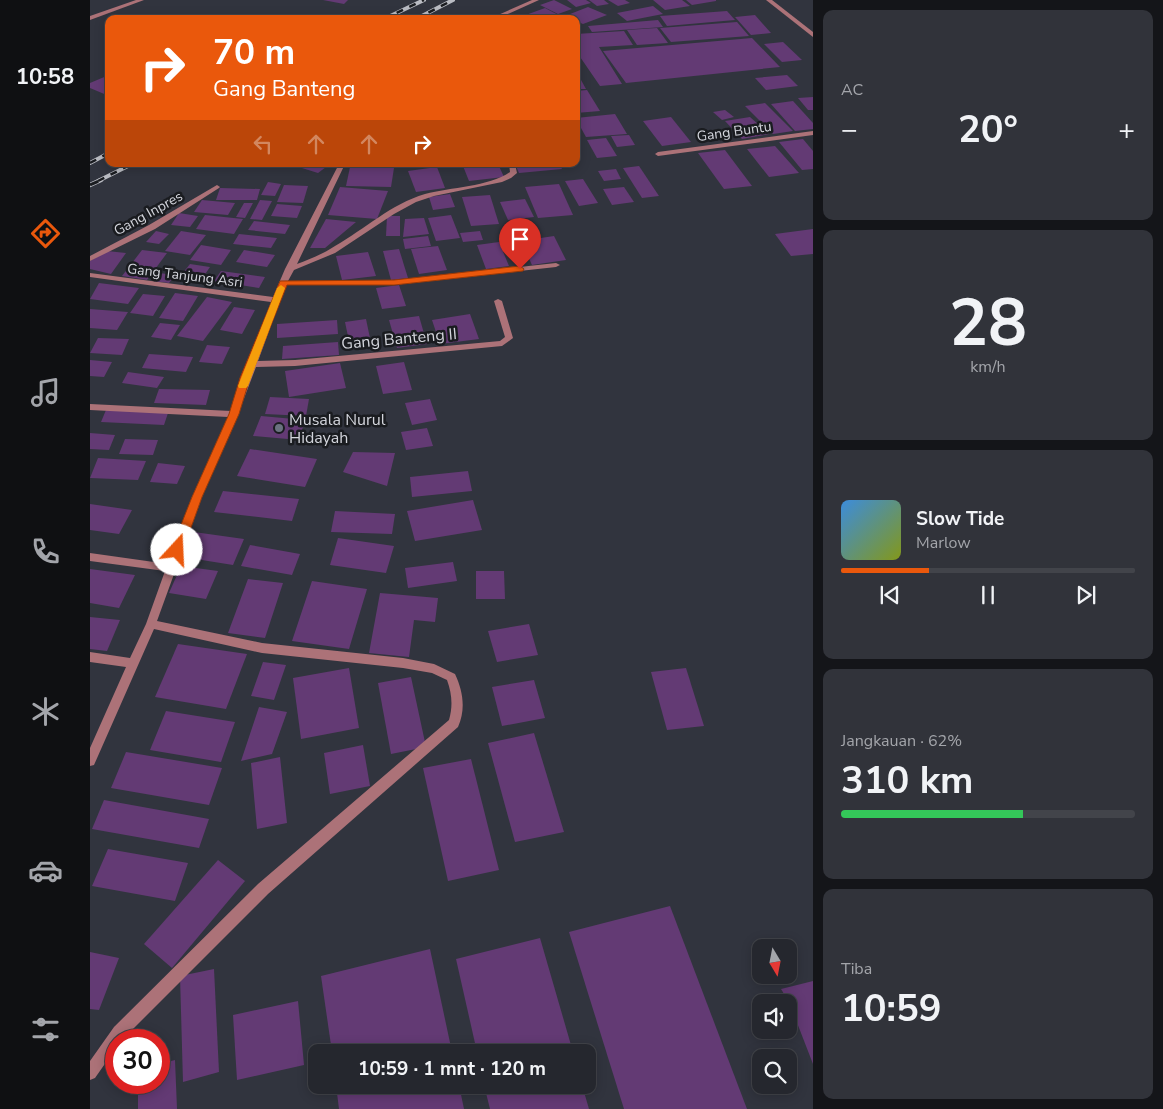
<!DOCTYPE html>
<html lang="id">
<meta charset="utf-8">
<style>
:root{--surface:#25272e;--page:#31333a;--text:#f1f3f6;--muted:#a3a5aa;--line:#42444a;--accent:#ea580c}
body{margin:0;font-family:"Nunito Sans",sans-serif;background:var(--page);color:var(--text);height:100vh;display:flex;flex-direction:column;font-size:19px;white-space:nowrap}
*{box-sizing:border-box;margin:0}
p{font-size:16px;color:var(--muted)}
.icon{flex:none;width:28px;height:28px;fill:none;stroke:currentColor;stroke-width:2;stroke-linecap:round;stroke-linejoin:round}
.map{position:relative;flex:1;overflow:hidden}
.sheet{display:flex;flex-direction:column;gap:10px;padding:10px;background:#141519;width:350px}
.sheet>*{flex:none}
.hud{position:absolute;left:15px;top:15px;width:475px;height:152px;border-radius:10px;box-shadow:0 2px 12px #0003,0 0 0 1px var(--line);background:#ea580c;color:#fff;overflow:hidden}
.needle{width:32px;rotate:170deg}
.controls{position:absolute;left:662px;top:939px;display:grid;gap:10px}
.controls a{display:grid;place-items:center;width:45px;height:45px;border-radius:10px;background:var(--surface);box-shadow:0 2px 12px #0003,0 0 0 1px var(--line);font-size:25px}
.speed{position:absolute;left:15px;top:1029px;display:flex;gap:10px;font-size:25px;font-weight:700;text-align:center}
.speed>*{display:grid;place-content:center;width:65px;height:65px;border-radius:50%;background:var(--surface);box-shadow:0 2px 12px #0003,0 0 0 1px var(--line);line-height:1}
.speed .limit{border:8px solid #d22;background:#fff;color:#111}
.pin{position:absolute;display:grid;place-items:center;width:42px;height:42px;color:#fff;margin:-51px -21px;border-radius:50% 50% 50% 0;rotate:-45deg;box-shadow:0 0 5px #0007}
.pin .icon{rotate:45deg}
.me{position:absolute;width:55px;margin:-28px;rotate:20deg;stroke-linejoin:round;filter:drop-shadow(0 0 4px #0008)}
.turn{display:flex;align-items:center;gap:18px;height:105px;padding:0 25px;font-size:22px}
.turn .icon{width:65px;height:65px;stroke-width:2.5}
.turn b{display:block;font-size:35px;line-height:42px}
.lanes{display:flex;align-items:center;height:48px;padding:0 25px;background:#0003;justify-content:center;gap:25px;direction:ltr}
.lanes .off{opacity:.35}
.big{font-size:38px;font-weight:700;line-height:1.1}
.sheet .widget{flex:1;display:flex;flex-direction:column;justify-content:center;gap:8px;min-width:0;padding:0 18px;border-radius:10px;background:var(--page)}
.sheet .dial{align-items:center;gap:0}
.dial b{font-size:65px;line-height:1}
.song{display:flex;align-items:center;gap:15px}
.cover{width:60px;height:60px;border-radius:8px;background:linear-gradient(135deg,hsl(210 70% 55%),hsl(70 70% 35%))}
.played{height:5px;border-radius:2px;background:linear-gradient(90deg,var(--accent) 30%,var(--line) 30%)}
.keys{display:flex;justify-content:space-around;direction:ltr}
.heat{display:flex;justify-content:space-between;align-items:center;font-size:28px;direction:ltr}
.charge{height:8px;border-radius:4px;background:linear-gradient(90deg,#34c759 62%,var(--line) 0)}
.trip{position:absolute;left:218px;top:1044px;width:288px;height:50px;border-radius:10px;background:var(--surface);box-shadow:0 2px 12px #0003,0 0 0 1px var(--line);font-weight:700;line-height:50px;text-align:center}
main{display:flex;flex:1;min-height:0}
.menu{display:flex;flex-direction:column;width:90px;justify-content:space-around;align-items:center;background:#0f1012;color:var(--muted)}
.menu .icon{width:35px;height:35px}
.menu .on{color:var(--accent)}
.menu b{font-size:22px;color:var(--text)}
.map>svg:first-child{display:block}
</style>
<main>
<nav class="menu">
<b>10:58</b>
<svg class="icon on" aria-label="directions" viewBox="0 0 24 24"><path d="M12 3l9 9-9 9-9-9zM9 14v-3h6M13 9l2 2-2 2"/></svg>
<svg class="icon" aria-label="music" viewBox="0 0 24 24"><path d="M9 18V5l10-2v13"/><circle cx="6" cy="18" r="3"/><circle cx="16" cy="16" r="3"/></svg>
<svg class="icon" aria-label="phone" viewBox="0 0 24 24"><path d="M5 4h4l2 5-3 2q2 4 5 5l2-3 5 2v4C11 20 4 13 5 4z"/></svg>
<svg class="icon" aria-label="climate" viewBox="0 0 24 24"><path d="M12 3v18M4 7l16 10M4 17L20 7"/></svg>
<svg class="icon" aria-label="car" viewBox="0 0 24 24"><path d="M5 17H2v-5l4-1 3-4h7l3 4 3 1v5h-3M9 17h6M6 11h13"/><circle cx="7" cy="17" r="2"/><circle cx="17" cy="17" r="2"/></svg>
<svg class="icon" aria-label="filters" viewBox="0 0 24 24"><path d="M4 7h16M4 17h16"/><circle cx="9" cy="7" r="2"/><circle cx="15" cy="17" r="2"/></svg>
</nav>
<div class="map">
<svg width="723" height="1109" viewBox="0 0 723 1109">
<rect width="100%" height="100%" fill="#31343e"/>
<g fill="#633a74">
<polygon points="233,0 258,0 254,4"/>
<polygon points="464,0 482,9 468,14 450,5"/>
<polygon points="477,0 496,0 501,3 486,7"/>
<polygon points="499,0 514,0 519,4 507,6"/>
<polygon points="518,0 535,0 540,3 528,6"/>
<polygon points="563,0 592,0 600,6 575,10"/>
<polygon points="596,0 626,0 626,1 602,5"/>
<polygon points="563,6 573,14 537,21 527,13"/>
<polygon points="498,7 517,15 493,24 486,21 486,19 475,16"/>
<polygon points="455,8 476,19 439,19 433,16"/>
<polygon points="637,11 645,20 577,26 570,16"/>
<polygon points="665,15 681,33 661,35 645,17"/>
<polygon points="568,20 573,27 502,32 498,26"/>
<polygon points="647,22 659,36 581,42 570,28"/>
<polygon points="567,28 578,43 547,45 537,30"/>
<polygon points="534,31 543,45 509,47 532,84 510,86 486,51 486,34"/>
<polygon points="662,38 690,67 536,83 513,51"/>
<polygon points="693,42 712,60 692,62 674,44"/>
<polygon points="19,75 19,96 0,88 0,83"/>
<polygon points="697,75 708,86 676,90 665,78"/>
<polygon points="491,80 496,89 486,89 486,81"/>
<polygon points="497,90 510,111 486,113 486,91"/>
<polygon points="723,97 723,110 718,110 708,98"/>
<polygon points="703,101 723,123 723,129 705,131 681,104"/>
<polygon points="675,103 703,131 683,134 655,106"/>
<polygon points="635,110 644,117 632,120 623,112"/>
<polygon points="525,114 537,134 496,137 486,119 486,118"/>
<polygon points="581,117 601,142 572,146 553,121"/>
<polygon points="660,117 679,134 652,139 635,121"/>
<polygon points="539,135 545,145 527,147 521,136"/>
<polygon points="516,138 527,156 507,158 497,140"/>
<polygon points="713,139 723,151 723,169 712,170 689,142"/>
<polygon points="685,146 709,173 679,177 657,149"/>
<polygon points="635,150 662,186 634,189 608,153"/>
<polygon points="199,164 240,164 228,173"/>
<polygon points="396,164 408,164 414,177 379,181 373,166"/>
<polygon points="425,164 469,164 472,169 429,173"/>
<polygon points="549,166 569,196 552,198 533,168"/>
<polygon points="260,167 304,168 301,187 256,186"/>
<polygon points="347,167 355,188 326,192 318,171"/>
<polygon points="526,169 531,179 514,181 508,171"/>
<polygon points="493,179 508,203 489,206 475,181"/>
<polygon points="178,182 191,184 185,196 171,195"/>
<polygon points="469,184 483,215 448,218 435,187"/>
<polygon points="194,185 218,186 213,203 187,202"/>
<polygon points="250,187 298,191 287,219 238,215"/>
<polygon points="534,187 544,202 522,205 513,189"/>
<polygon points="130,188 170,189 167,200 126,200"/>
<polygon points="360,194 365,207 343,210 339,197"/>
<polygon points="400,195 409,224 381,226 372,197"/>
<polygon points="435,199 444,217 418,220 410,202"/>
<polygon points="112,200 145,203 138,215 104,212"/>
<polygon points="170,200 182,201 172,220 160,219"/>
<polygon points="154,203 163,203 155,218 146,217"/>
<polygon points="187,204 212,206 207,218 181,216"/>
<polygon points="89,213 108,216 100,227 81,225"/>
<polygon points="115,215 153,219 144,234 106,229"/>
<polygon points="361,215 370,238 346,241 338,218"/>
<polygon points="297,216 310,216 310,236 296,236"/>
<polygon points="334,218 339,234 313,237 315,219"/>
<polygon points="236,219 266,222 235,248 220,248"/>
<polygon points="164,221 200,225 195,234 158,230"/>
<polygon points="445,226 450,237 421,240 417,229"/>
<polygon points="723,229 723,254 701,256 685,234"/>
<polygon points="66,231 79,234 69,244 56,242"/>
<polygon points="91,231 116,235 100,255 75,251"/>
<polygon points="390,231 393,240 373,242 370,233"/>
<polygon points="149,234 187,238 181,248 143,244"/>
<polygon points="338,236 341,246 315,249 313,239"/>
<polygon points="464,236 476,260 442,265 431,241"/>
<polygon points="409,242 419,266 396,269 387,245"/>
<polygon points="111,245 141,250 131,265 100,260"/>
<polygon points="348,246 357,270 329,274 321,249"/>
<polygon points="309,249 318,278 301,280 293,251"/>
<polygon points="52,250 77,253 57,280 32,276"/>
<polygon points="154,250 185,255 177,267 146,262"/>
<polygon points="17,251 36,253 21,274 0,269 0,261"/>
<polygon points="278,252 286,276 252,280 246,256"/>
<polygon points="100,264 120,267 109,283 88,279"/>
<polygon points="131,271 175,277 169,288 124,281"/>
<polygon points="69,273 85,275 79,283 63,281"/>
<polygon points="9,283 49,288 38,304 0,299"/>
<polygon points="309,285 316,306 292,309 286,288"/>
<polygon points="85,293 108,296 93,321 69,318"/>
<polygon points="53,294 75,296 63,316 40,313"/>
<polygon points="117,297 142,302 113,341 87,336"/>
<polygon points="144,307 165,310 152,334 130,330"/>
<polygon points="0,309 38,312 27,330 0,328"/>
<polygon points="380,314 389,339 350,344 342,320"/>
<polygon points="329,316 337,344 307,348 299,320"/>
<polygon points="276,319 281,343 260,346 255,322"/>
<polygon points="247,320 248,334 187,338 187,324"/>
<polygon points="70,323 90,325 81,340 61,337"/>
<polygon points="8,338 39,339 32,355 0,353"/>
<polygon points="248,342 249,355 192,359 193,346"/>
<polygon points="117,345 140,347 132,364 109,362"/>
<polygon points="59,354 103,357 96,372 52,368"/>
<polygon points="0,360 22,362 14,377 0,376"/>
<polygon points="314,362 322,390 293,394 286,366"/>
<polygon points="250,363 256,388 199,397 195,371"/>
<polygon points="38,372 74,377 67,388 32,383"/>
<polygon points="69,389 120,390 116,405 64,403"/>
<polygon points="180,397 219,399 216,416 175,414"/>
<polygon points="340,399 347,420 322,425 315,403"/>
<polygon points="16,410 78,413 74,425 11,422"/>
<polygon points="171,416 215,420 209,440 163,436"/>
<polygon points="337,428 343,446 316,450 311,432"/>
<polygon points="0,433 25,435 19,450 0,449"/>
<polygon points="35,439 68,440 63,455 29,454"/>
<polygon points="160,449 227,459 215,487 147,476"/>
<polygon points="263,452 305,453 297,486 253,472"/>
<polygon points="8,458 56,461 48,480 0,478"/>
<polygon points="68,463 95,466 87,484 60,482"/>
<polygon points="378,471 382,491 322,497 320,477"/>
<polygon points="133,491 209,499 202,521 124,512"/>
<polygon points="383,500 392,530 325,541 317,511"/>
<polygon points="0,504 42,510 29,534 0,530"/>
<polygon points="245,511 305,514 302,534 241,532"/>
<polygon points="104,532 154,539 143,565 93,557"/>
<polygon points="248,538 304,546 296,573 240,565"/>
<polygon points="160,545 210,554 202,575 151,566"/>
<polygon points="363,562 367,581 318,588 315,568"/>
<polygon points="91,566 128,571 116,599 79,593"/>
<polygon points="0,569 45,575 29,608 0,603"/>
<polygon points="386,571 414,571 415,599 386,599"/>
<polygon points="158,579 193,583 175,638 138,633"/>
<polygon points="222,581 277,589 259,649 202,641"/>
<polygon points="290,593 348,598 345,622 324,620 319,657 279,653"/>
<polygon points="0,617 30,620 17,651 0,649"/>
<polygon points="439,624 448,655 407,662 398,631"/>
<polygon points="88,644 157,654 136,709 65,697"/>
<polygon points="173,662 196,665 184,700 161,696"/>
<polygon points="259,668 269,728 211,739 203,678"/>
<polygon points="596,668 614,726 577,730 561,672"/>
<polygon points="321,677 336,747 301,754 288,683"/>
<polygon points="444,680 455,718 412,726 402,687"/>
<polygon points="169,707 197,712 182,754 151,761"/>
<polygon points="76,711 145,722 131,762 60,750"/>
<polygon points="444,733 474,832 425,842 398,743"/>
<polygon points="273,745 280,786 240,794 234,753"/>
<polygon points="36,752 132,768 119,805 21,788"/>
<polygon points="190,757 197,823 167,829 161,763"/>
<polygon points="381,759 409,870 358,881 333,768"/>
<polygon points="14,800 119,819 109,848 2,829"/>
<polygon points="18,849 98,863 85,901 2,886"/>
<polygon points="128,860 155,881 82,968 54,944"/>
<polygon points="580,906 657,1109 534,1109 479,932"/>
<polygon points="450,938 483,1052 387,1052 366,959"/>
<polygon points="340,949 362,1052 242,1052 231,976"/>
<polygon points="0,952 29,958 9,1010 0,1009"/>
<polygon points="124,969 129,1072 93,1082 90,976"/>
<polygon points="723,981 723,1064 699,1002 691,989"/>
<polygon points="208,1001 214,1065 147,1080 143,1015"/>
<polygon points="85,1060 87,1109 48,1109 48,1082 69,1082 69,1064"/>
<polygon points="246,1085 369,1085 374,1109 249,1109"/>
<polygon points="394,1085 492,1085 499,1109 400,1109"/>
</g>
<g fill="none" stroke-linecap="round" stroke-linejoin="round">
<polygon fill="#ac7278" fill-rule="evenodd" points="46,0 54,0 0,20 0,16"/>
<g fill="#ac7278" fill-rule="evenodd">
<polygon points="442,0 449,0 407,19 399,19"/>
<polygon points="723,131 723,135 568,156 565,154 568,152"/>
<path d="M249,164H255L207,264C220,259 233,254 245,246C275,229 301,204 335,194C361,187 398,187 420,172L419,164H425L427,173L421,178L412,182L344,196L326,202L304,214L245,253L204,270L198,281H304L466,263L470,265L466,267L304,285H196L168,361L205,360L410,341L415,337L404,301L408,299L412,301L423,338L412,346L205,366L166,367L148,414L112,497L67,621L172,643L313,658L344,664L365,674C373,691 376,709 368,727L178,894L32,1040H26V1048L5,1078L0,1080V1061L24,1027L168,884L359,720C363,706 362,694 357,680L342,673L313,668L172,653L64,629L4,765L0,766V748L36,667L0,662V652L40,658L56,624L75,571L0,561V553L78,564L102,497L138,417L0,410V404L141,411L157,364L181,302L0,277V273L183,297L195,269Z"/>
<polygon points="127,185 130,187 129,188 65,229 0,261 0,256 59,225"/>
</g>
<polygon fill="#ac7278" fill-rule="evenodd" points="676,0 682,0 723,32 723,37"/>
<g stroke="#babcc3" stroke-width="4">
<g id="rail-far1">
<polyline points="294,19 334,0"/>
<polyline points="326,19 363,0"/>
<polyline points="0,163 19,153"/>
<polyline points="8,181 42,164"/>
</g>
</g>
<g stroke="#babcc3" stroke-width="4.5">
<polyline id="rail" points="0,185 11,180"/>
</g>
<use href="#rail-far1" stroke="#1a1c20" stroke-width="2.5" stroke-dasharray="7" stroke-linecap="butt"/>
<use href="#rail" stroke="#1a1c20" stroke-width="3" stroke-dasharray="9" stroke-linecap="butt"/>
</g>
<polygon fill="#ea580c" stroke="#983908" points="430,266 434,269 433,271 304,285 197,285 160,378 149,414 112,497 93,550 87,555 83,554 81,550 102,497 139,414 150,378 190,281 304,280"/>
<polygon fill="#f59e0b" points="191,285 195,288 158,386 156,388 149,388 148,386 187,288"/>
<circle fill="#6b7280" stroke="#1a1c20" stroke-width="2" cx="189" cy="428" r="5"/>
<g text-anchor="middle" stroke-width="5" stroke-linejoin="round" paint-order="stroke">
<g font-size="14" fill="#d3d5dc" stroke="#1a1c20">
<text transform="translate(644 131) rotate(-8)" y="5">Gang Buntu</text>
<text transform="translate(58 213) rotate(-29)" y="5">Gang Inpres</text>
<text transform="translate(95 275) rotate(7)" y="5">Gang Tanjung Asri</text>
</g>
<g font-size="16" fill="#d3d5dc" stroke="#1a1c20">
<text transform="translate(309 338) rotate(-5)" y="6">Gang Banteng II</text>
</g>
<g font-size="16" fill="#d3d5dc" stroke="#1a1c20" text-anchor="start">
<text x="199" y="425">Musala Nurul<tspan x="199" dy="18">Hidayah</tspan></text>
</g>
</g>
</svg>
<div class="controls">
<a><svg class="needle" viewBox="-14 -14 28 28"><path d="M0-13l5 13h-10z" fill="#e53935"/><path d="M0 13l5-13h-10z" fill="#a3a5aa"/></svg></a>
<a><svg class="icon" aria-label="sound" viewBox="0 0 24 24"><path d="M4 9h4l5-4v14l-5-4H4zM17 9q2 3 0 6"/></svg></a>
<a><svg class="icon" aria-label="search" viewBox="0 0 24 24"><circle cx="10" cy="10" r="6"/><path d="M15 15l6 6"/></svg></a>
</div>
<div class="speed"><div class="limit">30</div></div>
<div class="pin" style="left:430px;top:269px;background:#d93025"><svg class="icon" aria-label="arrive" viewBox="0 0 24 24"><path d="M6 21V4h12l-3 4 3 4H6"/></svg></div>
<svg class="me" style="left:87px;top:550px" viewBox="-20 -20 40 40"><circle r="19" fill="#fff"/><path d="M0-13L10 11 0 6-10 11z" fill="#ea580c"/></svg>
<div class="trip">10:59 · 1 mnt · 120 m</div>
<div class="hud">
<div class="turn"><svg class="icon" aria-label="right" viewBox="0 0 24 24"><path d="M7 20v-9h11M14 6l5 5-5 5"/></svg><div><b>70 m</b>Gang Banteng</div></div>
<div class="lanes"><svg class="icon off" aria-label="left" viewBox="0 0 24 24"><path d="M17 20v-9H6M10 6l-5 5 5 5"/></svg><svg class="icon off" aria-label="ahead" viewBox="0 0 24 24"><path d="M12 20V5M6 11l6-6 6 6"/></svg><svg class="icon off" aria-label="ahead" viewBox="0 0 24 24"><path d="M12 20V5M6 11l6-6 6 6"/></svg><svg class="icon" aria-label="right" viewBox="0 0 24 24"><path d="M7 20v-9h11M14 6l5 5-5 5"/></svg></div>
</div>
</div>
<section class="sheet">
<div class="widget"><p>AC</p>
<div class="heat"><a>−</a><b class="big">20°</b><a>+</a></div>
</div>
<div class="widget dial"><b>28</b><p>km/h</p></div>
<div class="widget">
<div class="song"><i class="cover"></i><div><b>Slow Tide</b><p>Marlow</p></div></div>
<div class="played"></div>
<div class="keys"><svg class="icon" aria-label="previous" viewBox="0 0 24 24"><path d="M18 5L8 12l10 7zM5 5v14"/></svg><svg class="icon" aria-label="pause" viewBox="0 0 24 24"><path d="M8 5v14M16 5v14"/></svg><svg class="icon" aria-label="next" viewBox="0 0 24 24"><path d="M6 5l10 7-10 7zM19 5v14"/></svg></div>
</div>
<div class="widget"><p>Jangkauan · 62%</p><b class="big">310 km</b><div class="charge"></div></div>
<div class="widget"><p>Tiba</p><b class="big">10:59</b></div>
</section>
</main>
